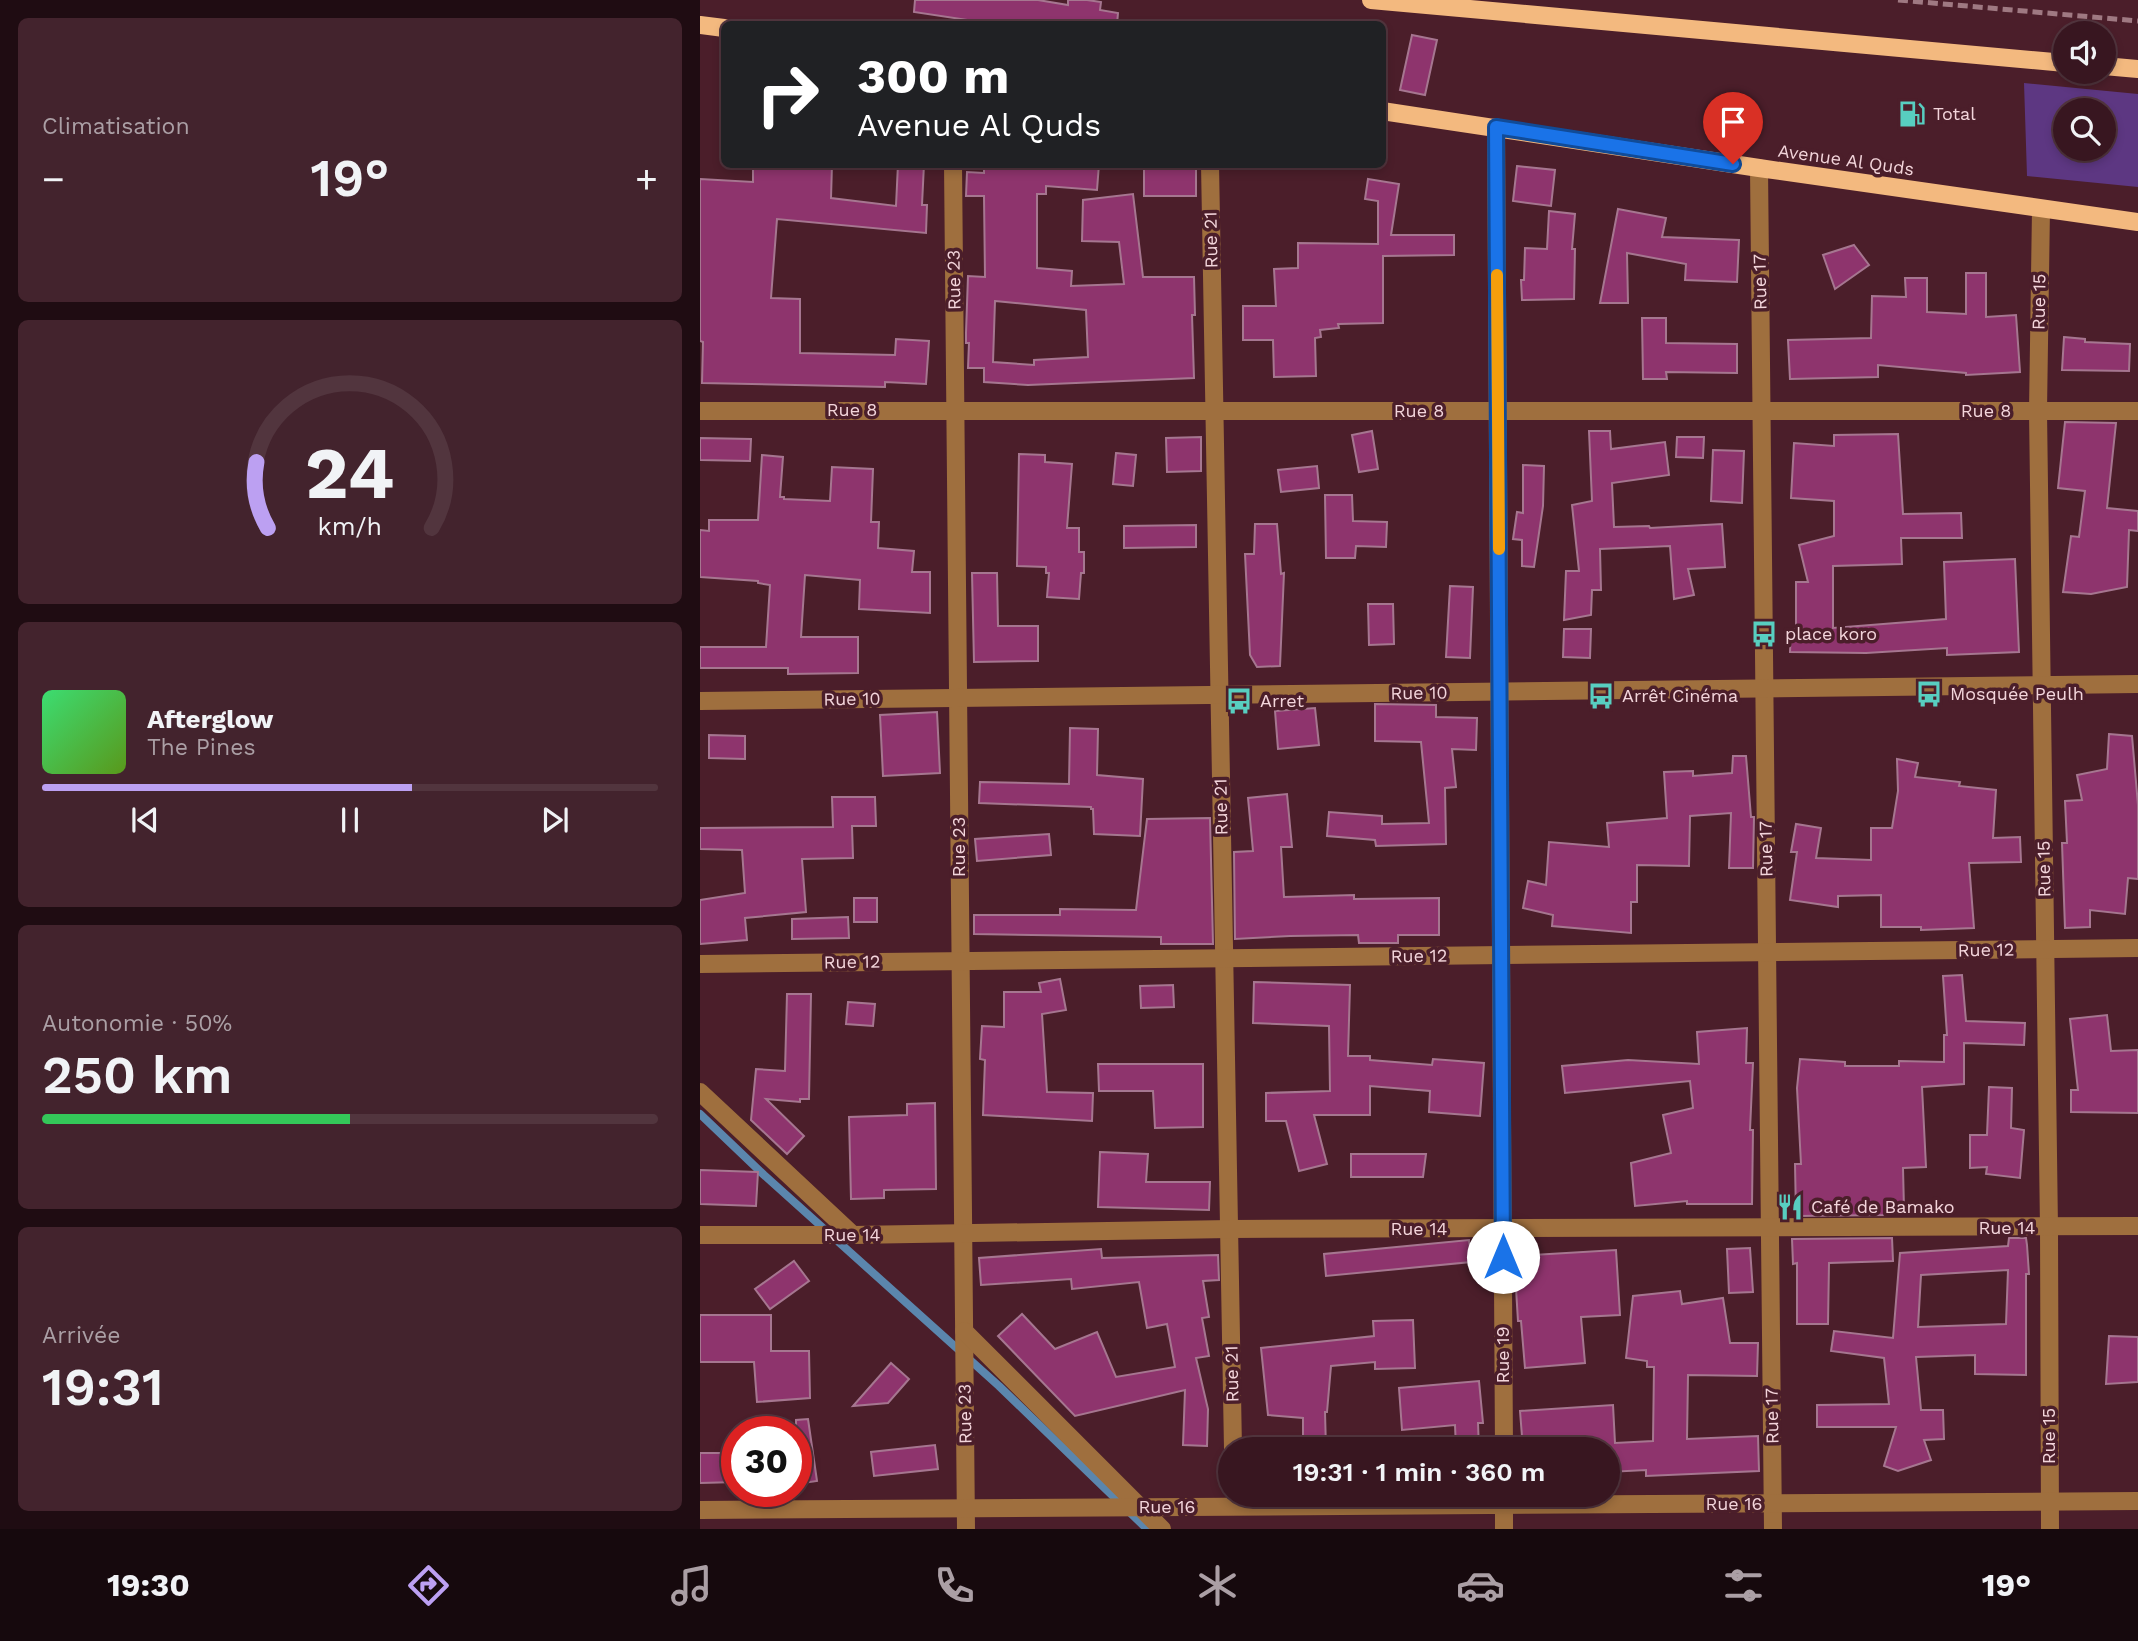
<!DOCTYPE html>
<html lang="fr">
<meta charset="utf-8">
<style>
:root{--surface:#381620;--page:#43232d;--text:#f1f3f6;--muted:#ab9fa5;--line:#52353e;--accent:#bca0f2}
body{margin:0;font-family:"Work Sans",sans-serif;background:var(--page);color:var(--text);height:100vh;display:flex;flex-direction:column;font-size:26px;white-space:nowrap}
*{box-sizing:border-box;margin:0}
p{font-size:23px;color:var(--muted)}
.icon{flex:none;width:38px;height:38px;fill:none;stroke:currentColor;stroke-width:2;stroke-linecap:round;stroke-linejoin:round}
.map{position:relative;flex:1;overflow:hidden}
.details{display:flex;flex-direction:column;gap:18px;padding:18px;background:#1f0c12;width:700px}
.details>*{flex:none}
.banner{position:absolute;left:21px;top:21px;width:665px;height:147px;border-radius:10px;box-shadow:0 4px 10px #0003,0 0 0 2px var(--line);background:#202124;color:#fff;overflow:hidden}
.buttons{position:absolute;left:1353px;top:21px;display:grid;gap:14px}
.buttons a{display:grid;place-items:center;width:63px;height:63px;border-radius:50%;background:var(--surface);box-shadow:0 4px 10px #0003,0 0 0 2px var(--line);font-size:35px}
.speed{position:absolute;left:21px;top:1416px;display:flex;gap:14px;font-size:35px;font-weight:700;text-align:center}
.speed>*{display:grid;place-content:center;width:91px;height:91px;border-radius:50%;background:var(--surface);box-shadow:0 4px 10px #0003,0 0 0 2px var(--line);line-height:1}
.speed .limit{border:10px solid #d22;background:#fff;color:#111}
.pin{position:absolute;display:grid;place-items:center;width:60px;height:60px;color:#fff;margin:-72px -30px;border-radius:50% 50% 50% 0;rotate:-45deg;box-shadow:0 0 7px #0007}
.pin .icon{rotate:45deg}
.me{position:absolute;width:77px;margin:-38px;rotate:0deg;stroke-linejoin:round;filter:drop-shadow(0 0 5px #0008)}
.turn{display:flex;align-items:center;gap:24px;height:147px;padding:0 21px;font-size:32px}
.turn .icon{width:91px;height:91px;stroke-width:2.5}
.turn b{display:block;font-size:49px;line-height:60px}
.big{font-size:52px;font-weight:600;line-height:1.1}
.details .card{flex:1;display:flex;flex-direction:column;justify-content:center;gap:10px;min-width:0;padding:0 24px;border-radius:10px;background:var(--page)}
.details .dial{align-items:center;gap:0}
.dial svg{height:182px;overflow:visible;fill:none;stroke:var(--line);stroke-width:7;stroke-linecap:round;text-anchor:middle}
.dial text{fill:var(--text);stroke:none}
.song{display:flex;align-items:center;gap:21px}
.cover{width:84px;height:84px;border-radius:10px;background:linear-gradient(135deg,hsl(140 70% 55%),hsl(90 70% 35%))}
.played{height:7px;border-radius:4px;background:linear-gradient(90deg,var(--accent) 60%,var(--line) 60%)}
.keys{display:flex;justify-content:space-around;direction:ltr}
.heat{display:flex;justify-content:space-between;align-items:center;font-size:38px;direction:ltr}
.charge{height:10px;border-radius:5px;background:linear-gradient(90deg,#34c759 50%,var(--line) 0)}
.trip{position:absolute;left:518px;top:1437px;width:402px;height:70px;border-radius:35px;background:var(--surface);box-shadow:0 4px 10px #0003,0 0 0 2px var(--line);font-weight:600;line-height:70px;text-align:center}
.tab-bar{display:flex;height:112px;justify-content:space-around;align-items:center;background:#16090d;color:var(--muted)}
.tab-bar .icon{width:49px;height:49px}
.tab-bar .active{color:var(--accent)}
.tab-bar b{font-size:32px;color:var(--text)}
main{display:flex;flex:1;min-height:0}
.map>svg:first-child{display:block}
</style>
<main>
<section class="details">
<div class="card"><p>Climatisation</p>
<div class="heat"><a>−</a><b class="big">19°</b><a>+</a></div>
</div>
<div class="card dial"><svg viewBox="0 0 100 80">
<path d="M14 69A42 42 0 1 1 86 69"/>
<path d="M14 69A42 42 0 0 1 9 40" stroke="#bca0f2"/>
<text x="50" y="56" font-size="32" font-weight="700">24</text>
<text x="50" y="72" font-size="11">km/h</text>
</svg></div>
<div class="card">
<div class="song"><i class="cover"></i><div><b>Afterglow</b><p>The Pines</p></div></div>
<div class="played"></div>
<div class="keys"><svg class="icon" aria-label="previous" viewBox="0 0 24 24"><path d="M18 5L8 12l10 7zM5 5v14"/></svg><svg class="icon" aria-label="pause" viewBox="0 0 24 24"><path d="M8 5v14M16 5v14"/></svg><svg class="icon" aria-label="next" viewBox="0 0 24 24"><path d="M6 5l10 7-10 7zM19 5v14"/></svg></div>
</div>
<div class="card"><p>Autonomie · 50%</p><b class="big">250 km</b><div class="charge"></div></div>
<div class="card"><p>Arrivée</p><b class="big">19:31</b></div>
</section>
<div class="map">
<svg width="1438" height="1529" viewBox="0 0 1438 1529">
<rect width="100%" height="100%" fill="#4b1e2a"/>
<path fill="#5d3782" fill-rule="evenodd" d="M1324,83L1438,94V187L1327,176ZM1365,110H1404V149H1365Z"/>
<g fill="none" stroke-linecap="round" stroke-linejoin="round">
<polyline stroke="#5b86ad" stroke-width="8" points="0,1114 64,1175 299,1386 447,1529"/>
</g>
<g fill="#8e346d" stroke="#a67690" stroke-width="2" fill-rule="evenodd">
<polygon points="215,0 338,0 368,5 368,0 387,0 401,2 400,10 418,13 417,24 294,24 214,12"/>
<polygon points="712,35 737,40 725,95 700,90"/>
<polygon points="53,164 132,164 131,198 196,206 198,164 224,164 222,205 227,205 226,233 77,219 71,298 100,299 100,353 195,355 196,339 229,341 226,384 185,382 185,387 2,383 3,342 0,341 0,179 53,182"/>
<path d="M284,164H399L397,190L346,186V194H337V268L372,271L371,286L424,284L419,242L382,241L383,200L433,194L443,277H494L495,315H492L494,378L328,385L284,382V368H268L269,343H266V333L268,276L285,277L284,196H266L267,172L284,173ZM295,301L386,310L388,357L334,360V365L293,362Z"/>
<polygon points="444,164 496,165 496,196 444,196"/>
<polygon points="817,166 855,170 851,206 813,201"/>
<polygon points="668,179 699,184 691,235 754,235 754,255 683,256 683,323 638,324 639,328 620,330 621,337 615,338 616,376 574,377 573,340 543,340 543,306 576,306 574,269 598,268 598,243 678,244 678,201 665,199"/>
<polygon points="918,209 966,218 962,237 1039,240 1037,282 985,280 986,264 927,253 928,303 900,303"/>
<polygon points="849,211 875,214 872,249 875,249 874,299 822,300 821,280 824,280 825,248 847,249"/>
<polygon points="1154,245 1169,265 1135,289 1123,255"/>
<polygon points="1266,273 1286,273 1286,317 1316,315 1320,372 1266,375 1266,373 1178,365 1178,377 1090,379 1088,340 1171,338 1172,296 1206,297 1205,278 1227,278 1227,312 1266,314"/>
<polygon points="942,318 966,318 966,343 1037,344 1037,373 966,372 967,379 943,379"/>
<polygon points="1364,337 1385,339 1385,342 1430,344 1429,371 1362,370"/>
<polygon points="1365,422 1416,423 1407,508 1438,511 1438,531 1429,530 1427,587 1391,594 1363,592 1371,536 1379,537 1385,491 1358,488"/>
<polygon points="672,431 678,469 659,472 652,435"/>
<polygon points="889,431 910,431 911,449 965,442 969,475 912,483 914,527 949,526 950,528 1022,524 1025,567 988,569 994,595 974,599 970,546 900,549 901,590 892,590 891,615 864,620 866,571 879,571 872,505 892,501"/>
<polygon points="1198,434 1203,514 1261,513 1262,538 1201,538 1202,564 1133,566 1133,628 1246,619 1244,562 1315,559 1319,652 1247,655 1247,648 1166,653 1090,652 1091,629 1096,629 1096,582 1108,582 1099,545 1134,536 1134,501 1091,498 1094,443 1134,446 1134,435"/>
<polygon points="501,437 501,471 467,472 466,438"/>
<polygon points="977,437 1004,437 1003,458 976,457"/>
<polygon points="0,438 51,439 50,461 0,460"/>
<polygon points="1013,450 1044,451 1042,503 1011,501"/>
<polygon points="416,453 436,455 433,486 413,484"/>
<polygon points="319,454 345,455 345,462 372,464 367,528 379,528 379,552 384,552 384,573 381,573 379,599 347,597 349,573 346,573 346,567 317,566"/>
<polygon points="62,455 83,457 80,497 84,497 84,499 130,501 132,467 173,469 171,522 179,522 178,548 214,551 212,572 230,572 230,613 159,609 160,580 105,575 101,637 158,637 158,673 88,674 88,668 0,668 0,647 66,647 70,585 58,583 58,581 0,577 0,530 9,531 9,520 58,520"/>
<polygon points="823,465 844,466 843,506 834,567 822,566 822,540 813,539 817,512 823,513"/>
<polygon points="617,466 619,488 581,492 578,470"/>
<polygon points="625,495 652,495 653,521 687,522 686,547 656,546 655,558 626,558"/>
<polygon points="555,524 577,524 581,574 584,573 580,666 557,667 550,655 545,554 554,554"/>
<polygon points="496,525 496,547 424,548 424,526"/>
<polygon points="272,573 297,573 298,626 338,626 338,661 274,662"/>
<polygon points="750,586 773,587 770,658 746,657"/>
<polygon points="668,604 693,604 694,644 669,645"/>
<polygon points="864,629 891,629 890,658 863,657"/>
<polygon points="675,704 736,705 736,717 777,718 776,750 752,749 756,787 745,788 746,844 676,846 675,840 627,836 629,812 682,816 682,824 729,823 721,742 675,741"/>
<polygon points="615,708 619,745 578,749 575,711"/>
<polygon points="237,712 240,773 183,776 180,715"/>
<polygon points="370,728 398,729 397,775 443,779 440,836 394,834 393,809 391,809 391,807 279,803 280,782 369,784"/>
<polygon points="1409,734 1432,736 1438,805 1438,879 1428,878 1425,914 1390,910 1390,927 1365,928 1362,843 1367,843 1365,801 1382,800 1377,775 1407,769"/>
<polygon points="9,735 45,736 45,759 9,758"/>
<polygon points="1033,756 1046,756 1051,817 1054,817 1053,868 1029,868 1031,813 990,816 989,866 937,865 937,902 931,902 931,933 852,926 853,915 823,908 828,881 846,885 849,842 909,847 907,823 967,818 964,772 993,771 993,776 1032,773"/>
<polygon points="1197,759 1218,763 1215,777 1260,782 1259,786 1296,790 1293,838 1320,837 1321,862 1269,863 1274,928 1221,930 1221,927 1181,927 1181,895 1138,896 1138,907 1090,900 1097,852 1091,852 1096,824 1121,828 1116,858 1171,860 1171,828 1192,828 1198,791"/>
<polygon points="587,794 592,847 581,847 584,897 654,895 654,899 739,898 739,935 698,935 698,943 659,943 658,935 590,936 535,939 534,852 553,851 548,798"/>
<polygon points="132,797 175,797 176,826 152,826 153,858 102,859 106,912 45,918 47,940 0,944 0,900 45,893 42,850 0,849 0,828 133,827"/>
<polygon points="510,818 513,944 461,944 461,937 274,934 274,915 360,915 360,909 436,910 447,819"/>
<polygon points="349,834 351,855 277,861 275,839"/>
<rect x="154" y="898" width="23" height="24"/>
<polygon points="148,917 149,938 92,939 92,919"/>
<polygon points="1262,975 1266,1021 1325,1023 1324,1045 1264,1043 1264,1084 1222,1087 1226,1167 1203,1168 1204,1209 1191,1209 1191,1215 1096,1216 1095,1164 1101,1164 1097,1088 1100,1059 1145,1062 1145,1066 1199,1066 1199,1061 1244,1062 1244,1035 1247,1035 1243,976"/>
<polygon points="360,979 366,1010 342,1014 347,1092 393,1093 392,1121 283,1115 285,1060 280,1059 282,1026 304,1027 304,992 341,992 339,983"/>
<polygon points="554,982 650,985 648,1056 670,1056 670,1060 732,1065 733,1059 784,1063 780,1116 729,1112 730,1091 670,1086 670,1115 614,1115 627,1164 599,1171 586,1121 566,1121 566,1093 630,1091 629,1026 553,1023"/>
<polygon points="473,985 474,1007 441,1008 440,986"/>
<polygon points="87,994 111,994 109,1099 100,1099 100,1102 66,1099 104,1136 87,1154 51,1120 56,1069 85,1071"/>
<polygon points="148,1002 175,1004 173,1026 146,1024"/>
<polygon points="1407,1015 1411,1051 1438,1050 1438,1113 1371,1112 1371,1090 1378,1090 1370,1019"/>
<polygon points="1047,1028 1046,1063 1053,1063 1050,1130 1053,1130 1052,1204 987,1204 987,1201 935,1206 931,1163 971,1153 963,1115 993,1108 990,1081 865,1093 862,1066 928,1060 999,1064 997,1032"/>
<polygon points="398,1064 503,1064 503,1127 455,1128 453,1091 399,1091"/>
<polygon points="1289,1087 1312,1088 1311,1128 1324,1130 1320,1178 1286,1174 1287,1167 1270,1168 1270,1135 1287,1135"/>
<polygon points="235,1103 236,1189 184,1190 184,1198 151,1199 149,1117 207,1115 207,1104"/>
<polygon points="400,1152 448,1154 446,1182 510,1182 509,1210 398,1207"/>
<polygon points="651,1154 726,1154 723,1177 651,1177"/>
<polygon points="0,1170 58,1172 56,1206 0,1204"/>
<polygon points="1192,1238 1193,1261 1129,1263 1128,1324 1097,1324 1097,1263 1093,1264 1092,1239"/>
<path d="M1309,1238H1326L1327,1245L1329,1274H1326V1375L1275,1374V1355L1216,1357L1221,1410H1243L1244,1439L1224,1440L1231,1460L1198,1471L1184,1466L1196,1427H1117V1405L1189,1404L1184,1358L1131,1351L1134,1331L1193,1338L1200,1253L1308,1246ZM1308,1270L1306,1324L1218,1327L1221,1275Z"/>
<polygon points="769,1240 771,1262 626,1276 624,1254"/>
<polygon points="1050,1248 1053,1292 1029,1293 1027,1249"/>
<polygon points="401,1249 402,1258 518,1255 519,1280 503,1281 509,1317 502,1318 509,1356 496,1358 508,1409 507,1446 483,1445 485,1390 375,1416 298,1336 322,1314 355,1349 397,1332 416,1377 475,1367 467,1324 447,1328 439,1282 372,1289 371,1279 281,1285 279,1258"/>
<polygon points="916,1250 920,1315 881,1317 885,1363 825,1368 821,1321 818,1321 814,1256"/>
<polygon points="94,1261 109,1281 70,1309 55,1289"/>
<polygon points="980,1291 982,1304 1023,1298 1030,1343 1058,1343 1057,1376 988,1375 987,1439 1058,1436 1059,1471 946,1476 946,1470 908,1472 908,1449 823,1449 820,1411 913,1405 915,1443 953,1441 954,1367 947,1367 947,1361 926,1358 933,1296"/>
<polygon points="0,1315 71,1315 71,1351 109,1351 110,1398 57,1402 54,1362 0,1362"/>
<polygon points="713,1320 715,1368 675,1369 675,1362 631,1366 627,1412 625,1412 626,1449 603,1449 603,1418 568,1415 561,1348 674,1336 673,1321"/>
<polygon points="1409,1336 1438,1337 1438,1382 1406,1384"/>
<polygon points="191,1363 209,1379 188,1403 153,1406"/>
<polygon points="779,1381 783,1423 778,1423 779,1449 756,1449 755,1425 702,1430 699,1388"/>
<polygon points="108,1419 117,1481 96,1484 96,1420"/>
<polygon points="235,1445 238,1469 174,1476 171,1452"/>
<polygon points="0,1453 37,1453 37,1482 0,1483"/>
</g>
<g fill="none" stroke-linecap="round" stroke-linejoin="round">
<g stroke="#9f6f3e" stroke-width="18">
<polyline points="796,127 804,1449"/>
<polyline points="253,164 266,1529"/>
<polyline points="510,164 533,1449"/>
<polyline points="1059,168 1073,1529"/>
<polyline points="1341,209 1338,411 1349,1228 1350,1529"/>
<polyline points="0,411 1438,411"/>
<polyline points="0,701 1438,684"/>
<polyline points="0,964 1438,948"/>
<polyline points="0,1092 153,1235"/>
<polyline points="0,1235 153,1235 530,1229 1438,1226"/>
<polyline points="264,1331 462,1529"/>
<polyline points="804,1494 804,1529"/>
<polyline points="0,1510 1438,1501"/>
</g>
<g stroke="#f3b97f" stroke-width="18">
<polyline points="671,0 1365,63"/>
<polyline points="0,25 24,28"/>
<polyline points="1404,66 1438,69"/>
<polyline points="682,111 1059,168 1438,222"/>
</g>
<polyline stroke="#9f7982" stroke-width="5" stroke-dasharray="10 5" stroke-linecap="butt" points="1198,0 1438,21"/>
</g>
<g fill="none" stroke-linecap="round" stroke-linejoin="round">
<g stroke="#114b97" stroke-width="18">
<polyline id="route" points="803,1257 796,127 1033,164"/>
</g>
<use href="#route" stroke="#1a73e8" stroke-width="12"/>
<polyline stroke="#f59e0b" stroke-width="12" points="797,275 799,549"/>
</g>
<defs>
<g id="fuel-bare" transform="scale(2.1)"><path d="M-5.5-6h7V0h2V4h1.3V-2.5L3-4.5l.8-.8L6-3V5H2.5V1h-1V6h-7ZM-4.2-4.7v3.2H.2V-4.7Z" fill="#58cec0" stroke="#4b1e2a" stroke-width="2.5" paint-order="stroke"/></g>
<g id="bus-bare" transform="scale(2.1)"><path d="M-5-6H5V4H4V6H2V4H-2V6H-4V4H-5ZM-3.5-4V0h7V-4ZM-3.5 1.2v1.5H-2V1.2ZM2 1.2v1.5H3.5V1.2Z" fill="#58cec0" stroke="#4b1e2a" stroke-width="2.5" paint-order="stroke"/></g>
<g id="restaurant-bare" transform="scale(2.1)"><path d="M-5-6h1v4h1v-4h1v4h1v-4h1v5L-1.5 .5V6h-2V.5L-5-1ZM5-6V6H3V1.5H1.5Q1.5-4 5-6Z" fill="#58cec0" stroke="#4b1e2a" stroke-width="2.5" paint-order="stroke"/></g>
</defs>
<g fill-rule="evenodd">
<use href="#fuel-bare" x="1212" y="114"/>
<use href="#bus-bare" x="1064" y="634"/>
<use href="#bus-bare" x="1229" y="694"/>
<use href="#bus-bare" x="901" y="696"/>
<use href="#bus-bare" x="539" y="701"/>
<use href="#restaurant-bare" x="1090" y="1207"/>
</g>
<g text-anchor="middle" stroke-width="7" stroke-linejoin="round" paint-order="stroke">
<g font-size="18" fill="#f3d5db" stroke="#4b1e2a" text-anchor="start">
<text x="1233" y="120">Total</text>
<text x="1085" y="640">place koro</text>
<text x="1250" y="700">Mosquée Peulh</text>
<text x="922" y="702">Arrêt Cinéma</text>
<text x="560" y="707">Arret</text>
<text x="1111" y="1213">Café de Bamako</text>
</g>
<g font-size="18" fill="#f3d5db" stroke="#4b1e2a">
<text transform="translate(1146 160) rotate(8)" y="6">Avenue Al Quds</text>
<text transform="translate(511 240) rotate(-91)" y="6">Rue 21</text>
<text transform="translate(254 280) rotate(-91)" y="6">Rue 23</text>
<text transform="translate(1060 282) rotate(-91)" y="6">Rue 17</text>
<text transform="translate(1339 302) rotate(-89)" y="6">Rue 15</text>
<text x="152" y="416">Rue 8</text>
<text x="719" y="417">Rue 8</text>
<text x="1286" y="417">Rue 8</text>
<text transform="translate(719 693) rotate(-1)" y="6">Rue 10</text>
<text transform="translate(152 699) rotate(-1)" y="6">Rue 10</text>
<text transform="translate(521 807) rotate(-91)" y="6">Rue 21</text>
<text transform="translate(259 847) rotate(-90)" y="6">Rue 23</text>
<text transform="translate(1066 849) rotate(-91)" y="6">Rue 17</text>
<text transform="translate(1344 869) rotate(-91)" y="6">Rue 15</text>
<text transform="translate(1286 950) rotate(-1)" y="6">Rue 12</text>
<text transform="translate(719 956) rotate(-1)" y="6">Rue 12</text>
<text transform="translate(152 962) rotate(-1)" y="6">Rue 12</text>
<text x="1307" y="1234">Rue 14</text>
<text x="719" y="1235">Rue 14</text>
<text x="152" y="1241">Rue 14</text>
<text transform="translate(803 1355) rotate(-90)" y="6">Rue 19</text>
<text transform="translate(532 1374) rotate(-91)" y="6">Rue 21</text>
<text transform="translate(265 1414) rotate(-91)" y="6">Rue 23</text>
<text transform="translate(1072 1416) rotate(-91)" y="6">Rue 17</text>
<text transform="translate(1349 1436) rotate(-90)" y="6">Rue 15</text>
<text x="1034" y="1510">Rue 16</text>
<text x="467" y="1513">Rue 16</text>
</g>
</g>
</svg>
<div class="buttons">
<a><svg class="icon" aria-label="sound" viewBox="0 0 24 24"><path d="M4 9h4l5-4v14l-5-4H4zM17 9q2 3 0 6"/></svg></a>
<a><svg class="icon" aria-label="search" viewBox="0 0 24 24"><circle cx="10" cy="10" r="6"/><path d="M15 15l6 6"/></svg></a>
</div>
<div class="speed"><div class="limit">30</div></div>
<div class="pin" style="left:1033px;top:164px;background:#d93025"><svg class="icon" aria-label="arrive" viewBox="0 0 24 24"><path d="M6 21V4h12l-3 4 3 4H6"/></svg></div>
<svg class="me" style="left:803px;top:1257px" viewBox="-20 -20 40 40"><circle r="19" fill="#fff"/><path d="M0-13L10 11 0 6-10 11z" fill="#1a73e8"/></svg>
<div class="trip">19:31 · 1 min · 360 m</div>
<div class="banner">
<div class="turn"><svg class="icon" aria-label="right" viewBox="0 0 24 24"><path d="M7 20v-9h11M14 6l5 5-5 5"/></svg><div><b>300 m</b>Avenue Al Quds</div></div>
</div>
</div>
</main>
<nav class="tab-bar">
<b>19:30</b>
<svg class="icon active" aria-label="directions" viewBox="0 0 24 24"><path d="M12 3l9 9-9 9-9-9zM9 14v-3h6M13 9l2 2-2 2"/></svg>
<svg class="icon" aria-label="music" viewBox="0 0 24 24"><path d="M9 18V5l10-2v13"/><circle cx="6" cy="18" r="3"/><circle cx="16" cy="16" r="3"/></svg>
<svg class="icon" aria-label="phone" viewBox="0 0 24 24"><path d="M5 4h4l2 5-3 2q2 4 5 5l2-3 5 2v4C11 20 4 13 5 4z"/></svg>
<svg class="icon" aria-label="climate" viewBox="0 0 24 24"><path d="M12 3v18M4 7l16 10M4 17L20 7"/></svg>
<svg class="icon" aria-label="car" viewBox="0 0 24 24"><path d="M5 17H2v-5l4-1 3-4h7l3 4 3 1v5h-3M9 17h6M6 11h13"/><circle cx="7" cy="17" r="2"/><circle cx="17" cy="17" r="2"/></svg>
<svg class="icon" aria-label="filters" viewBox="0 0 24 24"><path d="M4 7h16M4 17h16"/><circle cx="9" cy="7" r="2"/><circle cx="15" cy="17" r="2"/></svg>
<b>19°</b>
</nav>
